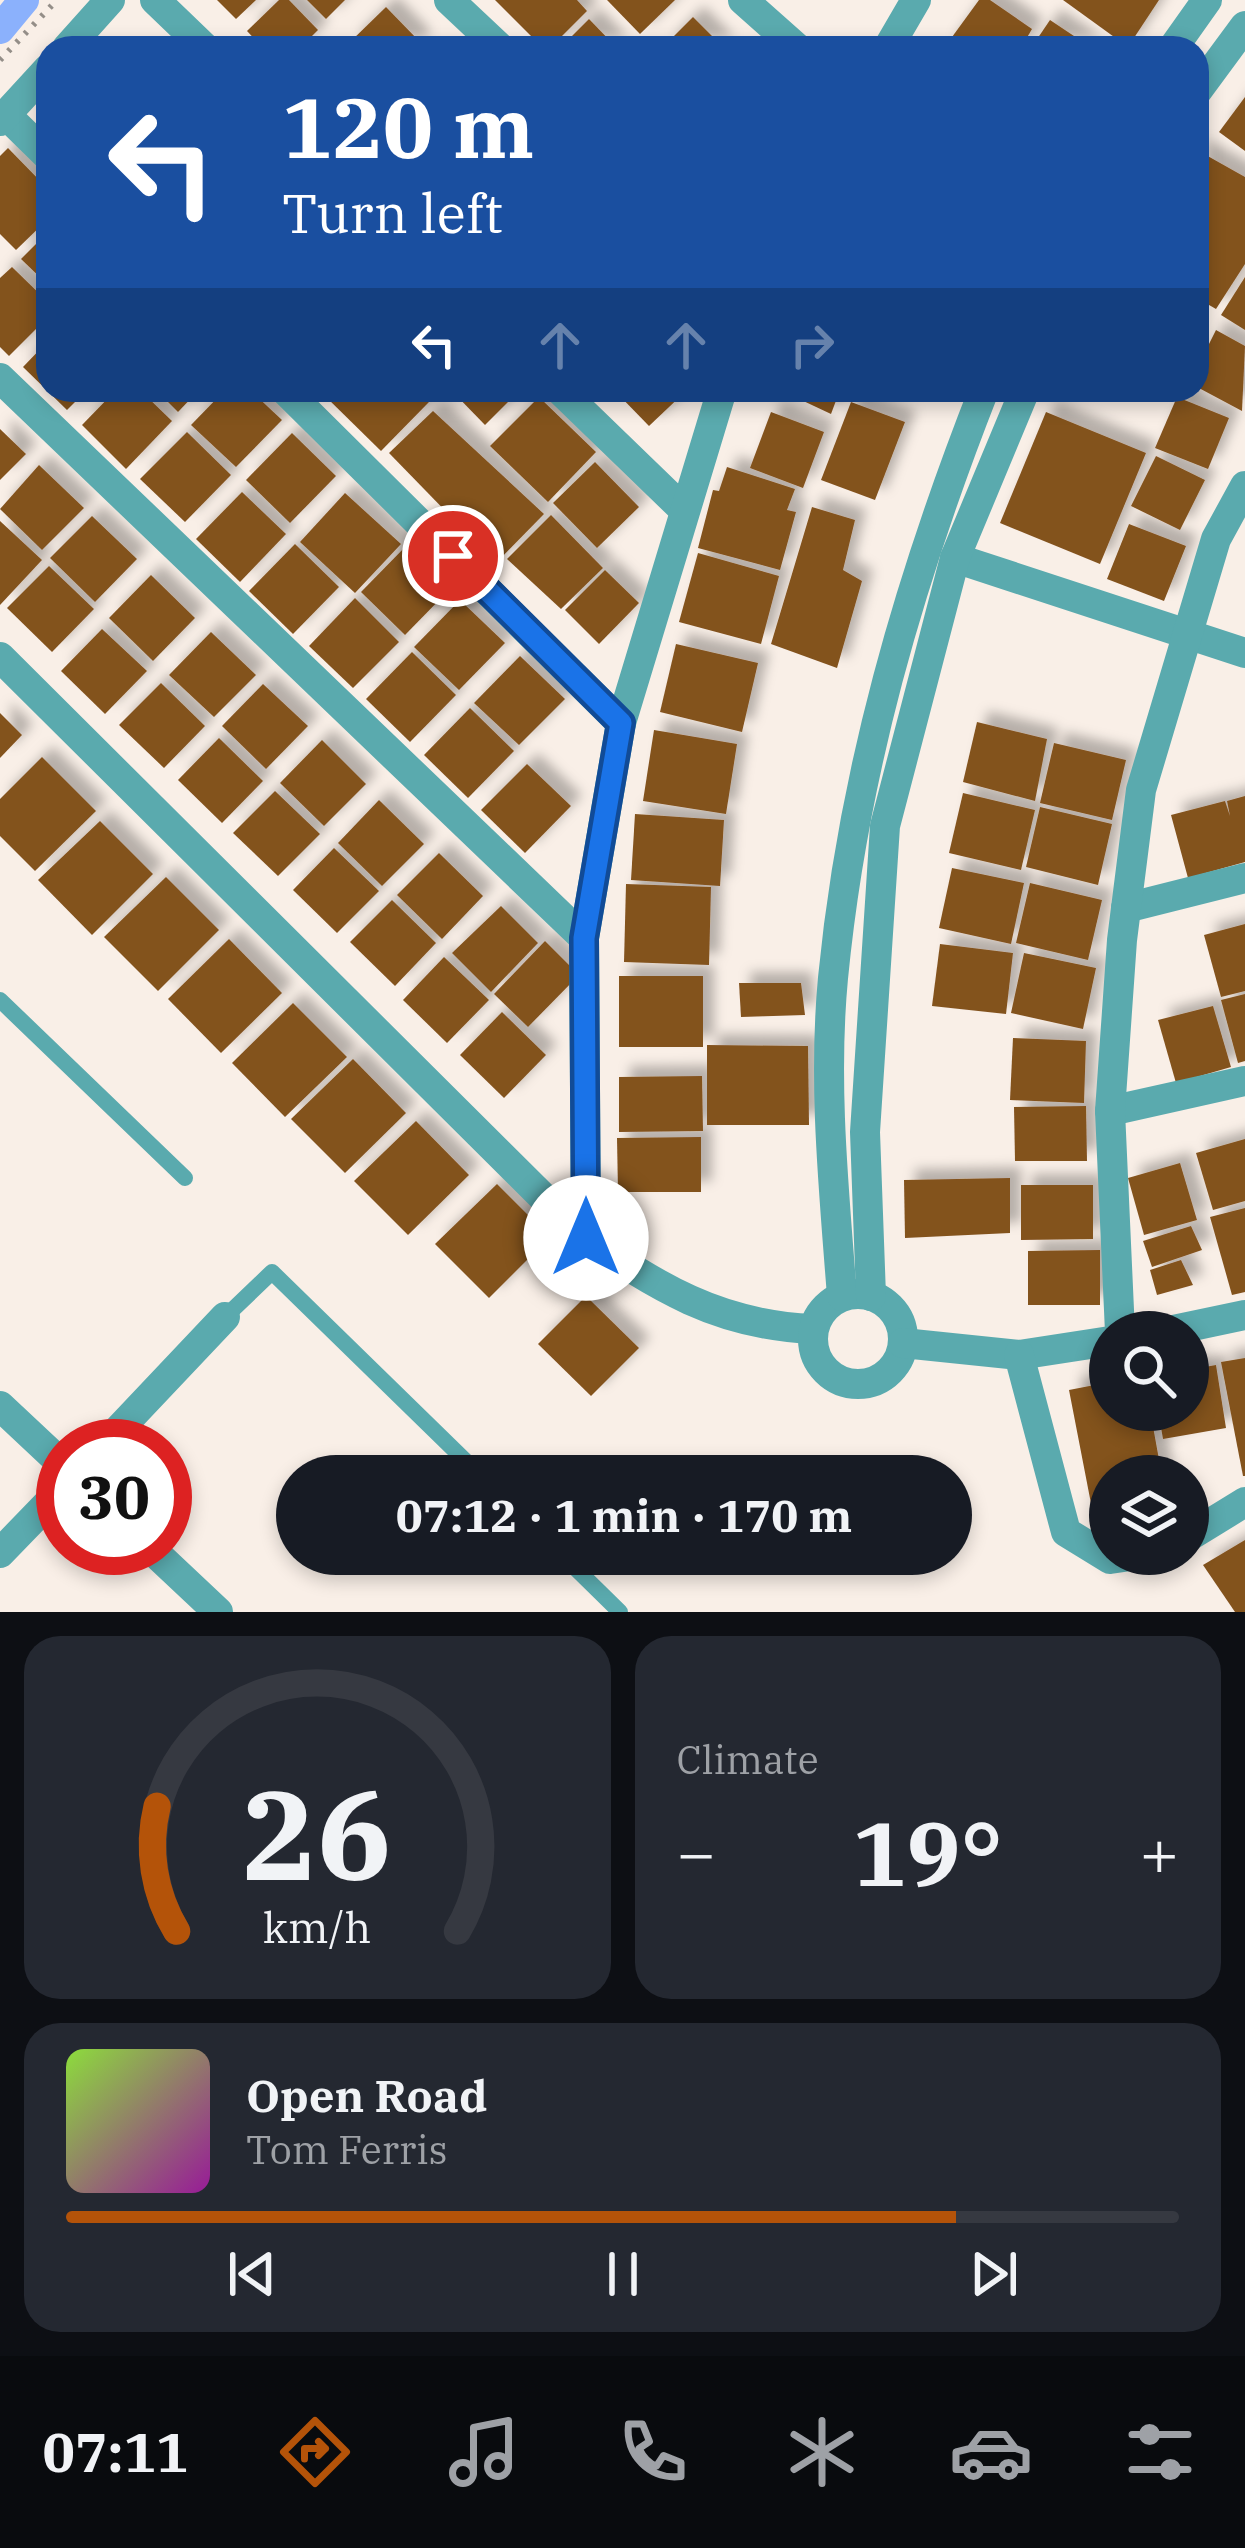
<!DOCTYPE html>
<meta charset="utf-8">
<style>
:root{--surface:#171b24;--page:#242831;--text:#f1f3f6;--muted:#9ea1a6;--line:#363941;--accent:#b45309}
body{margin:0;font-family:"IBM Plex Serif",serif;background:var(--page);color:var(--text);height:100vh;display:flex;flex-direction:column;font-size:45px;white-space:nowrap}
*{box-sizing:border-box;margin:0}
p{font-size:39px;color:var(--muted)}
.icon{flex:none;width:66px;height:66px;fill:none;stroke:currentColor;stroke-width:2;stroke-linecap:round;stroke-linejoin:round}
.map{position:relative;height:1612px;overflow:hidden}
.panel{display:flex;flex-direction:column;gap:24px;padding:24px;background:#0d0f14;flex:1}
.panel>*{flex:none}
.top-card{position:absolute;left:36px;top:36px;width:1173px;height:366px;border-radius:36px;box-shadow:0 6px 18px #0003;background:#1a4fa0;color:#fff;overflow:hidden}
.buttons{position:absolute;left:1089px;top:1311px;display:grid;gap:24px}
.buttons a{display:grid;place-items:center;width:120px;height:120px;border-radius:50%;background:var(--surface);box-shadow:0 6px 18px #0003;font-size:60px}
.speed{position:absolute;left:36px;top:1419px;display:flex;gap:24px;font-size:60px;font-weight:700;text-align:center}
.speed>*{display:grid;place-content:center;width:156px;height:156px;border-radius:50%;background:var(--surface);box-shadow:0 6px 18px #0003;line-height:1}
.speed .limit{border:18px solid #d22;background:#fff;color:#111}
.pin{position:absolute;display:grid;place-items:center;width:102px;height:102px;color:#fff;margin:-51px;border:6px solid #fff;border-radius:50%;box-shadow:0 3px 12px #0007}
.me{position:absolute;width:132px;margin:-66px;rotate:0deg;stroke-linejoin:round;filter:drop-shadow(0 0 9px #0008)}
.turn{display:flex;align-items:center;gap:42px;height:252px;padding:0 48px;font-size:54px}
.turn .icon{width:156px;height:156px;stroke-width:2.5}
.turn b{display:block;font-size:84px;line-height:102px}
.lanes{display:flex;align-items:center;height:114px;padding:0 48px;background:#0003;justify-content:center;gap:60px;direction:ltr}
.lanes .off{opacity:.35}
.big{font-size:90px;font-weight:800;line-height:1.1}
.panel .card{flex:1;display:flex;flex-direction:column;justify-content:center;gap:18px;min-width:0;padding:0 42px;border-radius:36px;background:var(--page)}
.panel .dial{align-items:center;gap:0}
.dial svg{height:312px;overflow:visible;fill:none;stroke:var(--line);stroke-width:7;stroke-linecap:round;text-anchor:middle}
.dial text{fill:var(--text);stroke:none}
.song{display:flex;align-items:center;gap:36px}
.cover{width:144px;height:144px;border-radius:18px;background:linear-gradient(135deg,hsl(90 70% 55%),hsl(300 70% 35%))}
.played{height:12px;border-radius:6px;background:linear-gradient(90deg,var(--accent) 80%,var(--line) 80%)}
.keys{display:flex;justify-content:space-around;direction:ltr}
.heat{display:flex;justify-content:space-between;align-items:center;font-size:66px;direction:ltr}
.panel .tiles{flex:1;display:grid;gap:24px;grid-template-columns:1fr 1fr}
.card:last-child{grid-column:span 2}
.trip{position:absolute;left:276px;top:1455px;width:696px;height:120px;border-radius:60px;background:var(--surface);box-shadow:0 6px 18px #0003;font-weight:800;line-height:120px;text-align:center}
.tabs{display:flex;height:192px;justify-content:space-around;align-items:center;background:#090b0e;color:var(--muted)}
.tabs .icon{width:84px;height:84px}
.tabs .active{color:var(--accent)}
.tabs b{font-size:54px;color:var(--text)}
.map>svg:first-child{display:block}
</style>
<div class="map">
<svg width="1245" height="1612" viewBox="0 0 1245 1612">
<defs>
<filter id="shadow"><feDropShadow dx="11" dy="-11" stdDeviation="6" flood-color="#0004"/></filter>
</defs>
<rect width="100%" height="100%" fill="#f9efe7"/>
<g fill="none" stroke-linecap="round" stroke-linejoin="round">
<polyline stroke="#8bb1fc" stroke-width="30" points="0,29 24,0"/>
</g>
<g fill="#83521e" filter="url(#shadow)">
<polygon points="217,0 256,0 236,19"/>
<polygon points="279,0 289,0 318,30 300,48 263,48 247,31"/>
<polygon points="307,0 345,0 326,19"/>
<polygon points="495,0 577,0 587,11 550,48 543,48"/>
<polygon points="607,0 675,0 640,34"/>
<polygon points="979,0 990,0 1032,29 1021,48 944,48"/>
<polygon points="1063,0 1159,0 1128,47"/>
<polygon points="386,7 420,42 415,48 354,48 349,43"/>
<polygon points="693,17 724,48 662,48"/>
<polygon points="589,19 617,48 560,48"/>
<polygon points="1050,20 1092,48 1031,48"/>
<polygon points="1245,97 1245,151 1219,132"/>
<polygon points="8,148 48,189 48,219 16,250 0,234 0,156"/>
<polygon points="1197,150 1245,177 1245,264 1216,309 1197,298"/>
<polygon points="48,232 48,285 21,259"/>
<polygon points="12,267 48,302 48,317 9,356 0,347 0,278"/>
<polygon points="1245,277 1245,330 1221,315"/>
<polygon points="1216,330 1245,346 1242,411 1197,387 1197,368"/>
<polygon points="48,341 48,390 87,390 67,410 23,367"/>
<polygon points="116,390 140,390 172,421 126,469 82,425"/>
<polygon points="156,390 199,390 178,412"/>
<polygon points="225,390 250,390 282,420 236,467 191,425"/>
<polygon points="329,390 417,390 429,402 381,451 324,395"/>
<polygon points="451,390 520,390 485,425"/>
<polygon points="614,390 687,390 649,426"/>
<polygon points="780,390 840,390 831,414"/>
<polygon points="539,397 596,452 548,502 490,446"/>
<polygon points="1177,397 1229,418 1208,469 1155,448"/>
<polygon points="851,402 905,422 875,500 821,480"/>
<polygon points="433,411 544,514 496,563 389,453"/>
<polygon points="771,412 824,432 803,488 750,468"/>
<polygon points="1046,412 1146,453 1100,564 1000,523"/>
<polygon points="0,429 26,454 0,480"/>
<polygon points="187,432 231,475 185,522 140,479"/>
<polygon points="292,433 336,476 290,523 246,480"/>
<polygon points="1156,456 1205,480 1180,530 1131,506"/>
<polygon points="595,462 639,507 597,548 553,503"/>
<polygon points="39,465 84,508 42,550 0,509"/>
<polygon points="727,467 795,489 787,510 796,512 780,570 698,548 713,490 719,491"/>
<polygon points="242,492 286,534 240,582 196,539"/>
<polygon points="345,493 401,544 355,593 300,542"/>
<polygon points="812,507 855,520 843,570 862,581 837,668 771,644"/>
<polygon points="551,515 603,568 561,609 507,559"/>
<polygon points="92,516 137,559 95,602 50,558"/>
<polygon points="0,521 42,560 0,605"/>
<polygon points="1129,524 1186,546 1164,601 1107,579"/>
<polygon points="295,544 339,587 293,634 249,591"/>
<polygon points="407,545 451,588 405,635 361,592"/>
<polygon points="698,553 779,576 761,644 679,622"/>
<polygon points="49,566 94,609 52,652 7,608"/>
<polygon points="605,570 639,603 599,644 565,610"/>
<polygon points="151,575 195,618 153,661 109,618"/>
<polygon points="355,598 399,642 353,688 309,646"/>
<polygon points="460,600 505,643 459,690 414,647"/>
<polygon points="102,629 147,671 105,714 61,671"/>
<polygon points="211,632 256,675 214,717 169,675"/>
<polygon points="676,644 758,663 742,732 660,712"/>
<polygon points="412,652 456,695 410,742 366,699"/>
<polygon points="520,656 565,699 519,745 474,703"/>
<polygon points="161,683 205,726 164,768 119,725"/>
<polygon points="263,684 308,726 266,769 222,726"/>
<polygon points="470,708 514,751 468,798 424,755"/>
<polygon points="0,713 22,735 0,758"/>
<polygon points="977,722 1047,739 1035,801 963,782"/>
<polygon points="654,730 737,744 726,814 643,801"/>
<polygon points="219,738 263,781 222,823 178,780"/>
<polygon points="322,740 366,784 324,826 280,783"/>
<polygon points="1054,743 1126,760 1112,820 1040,803"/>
<polygon points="42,757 96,811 35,871 0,836 0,799"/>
<polygon points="527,764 571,806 525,853 481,810"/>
<polygon points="275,791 320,834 278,876 233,833"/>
<polygon points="963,793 1035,810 1021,870 949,853"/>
<polygon points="1245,796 1245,862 1188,878 1171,815 1225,801 1230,816 1227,801"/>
<polygon points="379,800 424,844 382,886 338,843"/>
<polygon points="1040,807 1112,824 1098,885 1026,867"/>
<polygon points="635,814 724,820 720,886 631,880"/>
<polygon points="100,821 153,874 92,935 38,880"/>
<polygon points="334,848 379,891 337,933 293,890"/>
<polygon points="439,853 483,896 442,939 397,895"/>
<polygon points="952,868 1024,883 1011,944 939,928"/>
<polygon points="166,877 219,930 158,991 104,937"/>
<polygon points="1030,883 1102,900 1088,960 1016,943"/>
<polygon points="626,884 711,887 709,965 624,962"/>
<polygon points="392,900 436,943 395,986 350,942"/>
<polygon points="501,906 538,943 491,992 452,953"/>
<polygon points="1245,924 1245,991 1221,997 1204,935"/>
<polygon points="229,939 282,993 221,1053 168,999"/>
<polygon points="545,941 579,975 528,1027 494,994"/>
<polygon points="940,944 1013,953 1006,1014 932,1006"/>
<polygon points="1024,953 1096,968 1083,1029 1011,1013"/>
<polygon points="444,957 489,1000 447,1043 403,1000"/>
<rect x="619" y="976" width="84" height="71"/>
<polygon points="739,983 801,983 805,1015 741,1017"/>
<polygon points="1245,994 1245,1061 1238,1063 1221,1000"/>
<polygon points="293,1003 347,1057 285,1117 232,1063"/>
<polygon points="1213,1006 1231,1067 1176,1083 1158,1020"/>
<polygon points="502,1012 546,1055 504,1098 460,1055"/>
<polygon points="1013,1038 1086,1041 1084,1103 1010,1100"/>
<polygon points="707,1045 808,1046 809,1125 707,1125"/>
<polygon points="353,1059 406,1113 345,1173 291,1119"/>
<polygon points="702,1076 703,1131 619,1132 619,1077"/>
<polygon points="1086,1106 1087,1161 1015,1161 1014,1107"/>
<polygon points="416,1121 469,1175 408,1235 354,1181"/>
<polygon points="701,1137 701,1192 618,1192 617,1138"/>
<polygon points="1245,1139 1245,1201 1213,1210 1196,1153"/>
<polygon points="1180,1163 1197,1220 1144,1235 1128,1178"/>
<polygon points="1010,1178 1010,1233 905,1238 904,1180"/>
<polygon points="497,1184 550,1237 489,1298 435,1244"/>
<polygon points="1021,1185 1093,1185 1093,1239 1021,1240"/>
<polygon points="1245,1208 1245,1292 1232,1295 1210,1217"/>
<polygon points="1191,1226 1202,1250 1152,1267 1143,1241"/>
<polygon points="1100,1250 1100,1305 1028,1305 1028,1251"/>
<polygon points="1181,1260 1193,1285 1157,1295 1150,1270"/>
<polygon points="586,1296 639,1348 591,1396 538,1344"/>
<polygon points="1245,1358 1245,1476 1243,1476 1221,1362"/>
<polygon points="1216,1365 1226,1428 1163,1439 1158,1410 1188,1410 1188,1370"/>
<polygon points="1110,1382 1110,1410 1150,1410 1162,1476 1110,1476 1110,1516 1094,1519 1069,1390"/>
<polygon points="1245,1540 1245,1612 1235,1612 1203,1565"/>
</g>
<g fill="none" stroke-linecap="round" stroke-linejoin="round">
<polyline stroke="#948e88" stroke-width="6" stroke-dasharray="3 9" stroke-linecap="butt" points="0,60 57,0"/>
<g stroke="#5aaaae" stroke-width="16">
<polyline points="0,1000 185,1178"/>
<polyline points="225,1317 272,1272 481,1476"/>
<polyline points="561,1554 620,1612"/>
</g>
<g stroke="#5aaaae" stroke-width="30">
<polyline points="155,0 205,48"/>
<polyline points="449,0 500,48"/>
<polyline points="743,0 797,48"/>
<polyline points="67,48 110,0"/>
<polyline points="888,48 916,0"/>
<polyline points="1173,48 1207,0"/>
<polyline points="1197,91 1245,26"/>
<polyline points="6,115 48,156"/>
<polyline points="0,121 48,69"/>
<polyline points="0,378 584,938"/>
<polyline points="285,390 621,723"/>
<polyline points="560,390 682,508"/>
<polyline points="955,558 1245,653"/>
<path d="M0,657L581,1235C658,1287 717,1325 813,1329"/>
<polyline points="1126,908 1245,878"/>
<polyline points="1110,1111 1245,1081"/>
<polyline points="586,1238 584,938 621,723 722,390"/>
<circle cx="858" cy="1339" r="45"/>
<path d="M842,1296C834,1191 823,1084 833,978C853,773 909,581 984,390"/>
<polyline points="871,1296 865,1132 885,826 955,558 1025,390"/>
<polyline points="1120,1332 1110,1111 1122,940 1141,790 1216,539 1245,486"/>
<polyline points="1164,1332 1245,1315"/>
<polyline points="903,1343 1019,1355 1110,1341"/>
<polyline points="1019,1355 1066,1532 1110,1559 1144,1554"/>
<polyline points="0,1406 63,1465"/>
<polyline points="103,1446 225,1317"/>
<polyline points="1188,1537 1245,1502"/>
<polyline points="150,1548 218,1612"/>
<polyline points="0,1553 63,1488"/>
</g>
</g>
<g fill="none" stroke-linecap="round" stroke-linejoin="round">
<g stroke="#114b97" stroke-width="30">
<polyline id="route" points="453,556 621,723 584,938 586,1238"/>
</g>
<use href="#route" stroke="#1a73e8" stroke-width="21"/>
</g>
</svg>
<div class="buttons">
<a><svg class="icon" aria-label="search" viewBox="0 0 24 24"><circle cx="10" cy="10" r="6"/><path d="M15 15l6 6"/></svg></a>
<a><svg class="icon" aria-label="layers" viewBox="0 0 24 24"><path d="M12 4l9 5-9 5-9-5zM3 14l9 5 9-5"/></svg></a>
</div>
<div class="speed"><div class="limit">30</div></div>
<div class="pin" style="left:453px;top:556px;background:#d93025"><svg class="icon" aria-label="arrive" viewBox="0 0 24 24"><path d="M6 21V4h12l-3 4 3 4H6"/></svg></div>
<svg class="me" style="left:586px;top:1238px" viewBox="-20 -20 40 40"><circle r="19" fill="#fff"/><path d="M0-13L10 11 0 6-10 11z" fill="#1a73e8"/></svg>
<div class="trip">07:12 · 1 min · 170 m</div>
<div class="top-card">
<div class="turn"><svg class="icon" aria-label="left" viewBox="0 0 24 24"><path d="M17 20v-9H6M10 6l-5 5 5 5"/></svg><div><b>120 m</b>Turn left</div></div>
<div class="lanes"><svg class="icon" aria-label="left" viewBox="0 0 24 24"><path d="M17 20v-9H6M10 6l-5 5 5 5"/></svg><svg class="icon off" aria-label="ahead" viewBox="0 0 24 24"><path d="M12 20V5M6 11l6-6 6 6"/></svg><svg class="icon off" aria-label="ahead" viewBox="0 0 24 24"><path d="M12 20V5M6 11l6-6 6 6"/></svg><svg class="icon off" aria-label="right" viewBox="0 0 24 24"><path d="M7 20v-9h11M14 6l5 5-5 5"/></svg></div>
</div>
</div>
<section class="panel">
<div class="tiles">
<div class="card dial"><svg viewBox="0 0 100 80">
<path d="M14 69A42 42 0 1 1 86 69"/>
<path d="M14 69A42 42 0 0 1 9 37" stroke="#b45309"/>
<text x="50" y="56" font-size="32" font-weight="700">26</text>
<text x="50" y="72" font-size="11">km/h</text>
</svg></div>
<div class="card"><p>Climate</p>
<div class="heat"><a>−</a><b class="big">19°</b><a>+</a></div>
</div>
<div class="card">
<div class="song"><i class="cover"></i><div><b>Open Road</b><p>Tom Ferris</p></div></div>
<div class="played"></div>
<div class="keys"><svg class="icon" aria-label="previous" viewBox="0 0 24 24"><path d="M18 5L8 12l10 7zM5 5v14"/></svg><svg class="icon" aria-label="pause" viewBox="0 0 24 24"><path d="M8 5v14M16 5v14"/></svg><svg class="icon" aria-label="next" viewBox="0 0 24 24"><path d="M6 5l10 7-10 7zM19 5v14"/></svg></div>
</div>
</div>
</section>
<nav class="tabs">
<b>07:11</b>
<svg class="icon active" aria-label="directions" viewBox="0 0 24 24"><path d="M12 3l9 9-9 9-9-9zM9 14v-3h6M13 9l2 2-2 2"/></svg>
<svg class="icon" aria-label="music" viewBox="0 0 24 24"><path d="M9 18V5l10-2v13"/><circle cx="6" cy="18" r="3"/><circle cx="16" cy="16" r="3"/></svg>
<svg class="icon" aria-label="phone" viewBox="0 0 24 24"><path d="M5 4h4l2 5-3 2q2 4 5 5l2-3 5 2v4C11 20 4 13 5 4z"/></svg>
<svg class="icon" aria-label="climate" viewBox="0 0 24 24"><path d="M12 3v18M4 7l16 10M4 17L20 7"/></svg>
<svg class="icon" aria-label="car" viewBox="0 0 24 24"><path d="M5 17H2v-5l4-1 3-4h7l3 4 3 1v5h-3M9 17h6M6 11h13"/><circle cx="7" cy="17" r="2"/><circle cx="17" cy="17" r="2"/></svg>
<svg class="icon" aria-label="filters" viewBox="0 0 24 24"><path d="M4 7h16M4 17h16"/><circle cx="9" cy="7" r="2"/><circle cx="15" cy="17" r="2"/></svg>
</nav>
